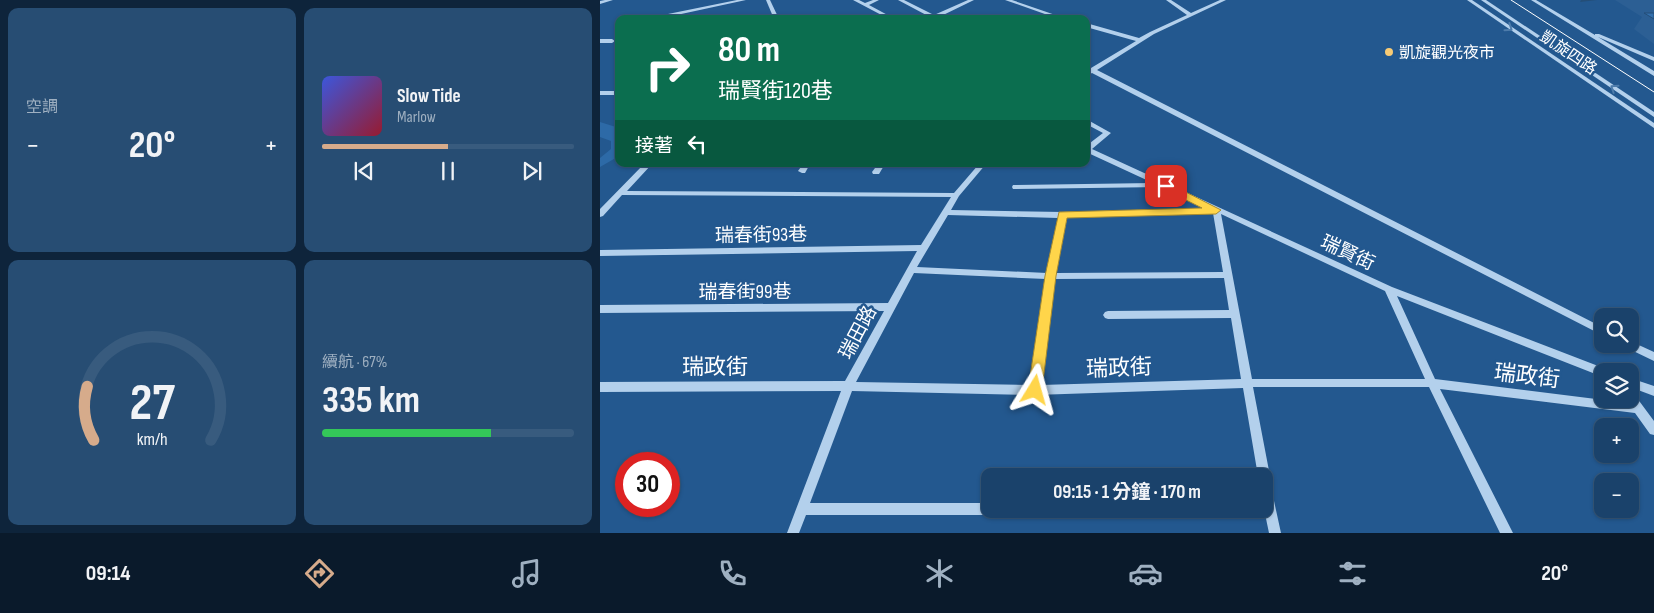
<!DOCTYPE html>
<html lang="zh-TW">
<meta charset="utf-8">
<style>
:root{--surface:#1a426b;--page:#274d73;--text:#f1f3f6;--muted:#9fb0c1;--line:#385b7e;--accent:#d6ab8b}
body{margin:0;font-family:"Sofia Sans Condensed","Noto Sans TC",sans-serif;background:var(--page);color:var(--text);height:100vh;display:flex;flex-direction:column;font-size:19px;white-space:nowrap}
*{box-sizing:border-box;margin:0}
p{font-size:16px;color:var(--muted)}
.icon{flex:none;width:28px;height:28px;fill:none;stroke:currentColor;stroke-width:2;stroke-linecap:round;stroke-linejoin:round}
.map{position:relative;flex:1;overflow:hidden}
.drawer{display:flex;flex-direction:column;gap:8px;padding:8px;background:#0e243b;width:600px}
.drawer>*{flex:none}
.banner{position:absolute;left:15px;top:15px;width:475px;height:152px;border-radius:10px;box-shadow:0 1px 4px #0004,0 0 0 1px var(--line);background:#0b6e4f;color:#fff;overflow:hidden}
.fabs{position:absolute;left:994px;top:308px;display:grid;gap:10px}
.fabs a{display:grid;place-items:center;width:45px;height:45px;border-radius:10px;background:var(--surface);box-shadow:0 1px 4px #0004,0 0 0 1px var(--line);font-size:25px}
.speed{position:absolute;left:15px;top:452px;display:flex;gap:10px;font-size:25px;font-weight:700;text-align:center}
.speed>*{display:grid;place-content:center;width:65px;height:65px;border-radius:50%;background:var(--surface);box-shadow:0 1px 4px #0004,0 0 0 1px var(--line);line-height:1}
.speed .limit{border:8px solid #d22;background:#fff;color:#111}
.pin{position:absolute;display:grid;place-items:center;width:42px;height:42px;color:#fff;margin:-21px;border-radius:10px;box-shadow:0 2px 8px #0006}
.me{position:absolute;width:55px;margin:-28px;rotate:8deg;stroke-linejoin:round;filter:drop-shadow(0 0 4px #0008)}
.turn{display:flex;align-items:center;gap:18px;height:105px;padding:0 20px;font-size:22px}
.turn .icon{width:65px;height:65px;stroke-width:2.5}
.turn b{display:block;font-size:35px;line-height:42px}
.then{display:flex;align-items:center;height:48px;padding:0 20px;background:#0003;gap:10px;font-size:19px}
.big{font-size:38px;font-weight:700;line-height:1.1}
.drawer .tile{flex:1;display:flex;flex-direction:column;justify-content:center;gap:8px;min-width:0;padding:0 18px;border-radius:10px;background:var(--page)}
.drawer .dial{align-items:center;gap:0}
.dial svg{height:130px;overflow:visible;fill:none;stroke:var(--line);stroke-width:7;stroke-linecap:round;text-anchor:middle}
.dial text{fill:var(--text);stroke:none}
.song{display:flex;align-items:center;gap:15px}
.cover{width:60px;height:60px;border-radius:8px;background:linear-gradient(135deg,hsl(230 70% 55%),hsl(350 70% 35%))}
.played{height:5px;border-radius:2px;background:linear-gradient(90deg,var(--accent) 50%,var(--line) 50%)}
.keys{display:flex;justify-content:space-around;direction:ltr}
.heat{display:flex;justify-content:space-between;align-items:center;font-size:28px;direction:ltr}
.charge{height:8px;border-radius:4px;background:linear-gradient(90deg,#34c759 67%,var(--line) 0)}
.drawer .tiles{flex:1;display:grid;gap:8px;grid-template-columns:repeat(2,1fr)}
.trip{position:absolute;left:381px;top:468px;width:292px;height:50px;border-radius:10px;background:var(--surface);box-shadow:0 1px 4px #0004,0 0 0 1px var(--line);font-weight:700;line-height:50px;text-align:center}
.menu{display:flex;height:80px;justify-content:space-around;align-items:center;background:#0a1a2b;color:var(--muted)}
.menu .icon{width:35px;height:35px}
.menu .on{color:var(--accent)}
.menu b{font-size:22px;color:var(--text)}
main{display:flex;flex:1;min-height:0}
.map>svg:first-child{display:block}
</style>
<main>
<section class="drawer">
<div class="tiles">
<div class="tile"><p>空調</p>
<div class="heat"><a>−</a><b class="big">20°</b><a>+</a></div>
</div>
<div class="tile">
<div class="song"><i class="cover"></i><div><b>Slow Tide</b><p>Marlow</p></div></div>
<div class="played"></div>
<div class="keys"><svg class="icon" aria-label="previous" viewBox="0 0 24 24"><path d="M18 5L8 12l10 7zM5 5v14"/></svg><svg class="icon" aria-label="pause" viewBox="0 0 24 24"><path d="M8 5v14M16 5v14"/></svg><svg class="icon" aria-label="next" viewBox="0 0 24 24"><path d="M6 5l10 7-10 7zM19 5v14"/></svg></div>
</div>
<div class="tile dial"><svg viewBox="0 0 100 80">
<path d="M14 69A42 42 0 1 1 86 69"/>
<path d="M14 69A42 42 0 0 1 10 36" stroke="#d6ab8b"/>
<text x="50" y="56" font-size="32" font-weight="700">27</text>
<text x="50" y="72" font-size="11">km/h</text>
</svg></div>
<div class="tile"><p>續航 · 67%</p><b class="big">335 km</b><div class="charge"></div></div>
</div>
</section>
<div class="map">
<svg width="1054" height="533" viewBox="0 0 1054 533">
<rect width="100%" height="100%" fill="#23588f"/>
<polygon fill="#2d6aa7" points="0,122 19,128 19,156 0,167 0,158 11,149 11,141 0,137"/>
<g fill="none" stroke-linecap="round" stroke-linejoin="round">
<g fill="#b3d0ec" fill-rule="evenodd">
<polygon points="5,0 13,0 0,4 0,1"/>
<polygon points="137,0 146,0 72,16 72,19 66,19 68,14"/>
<polygon points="166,0 170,0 179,19 174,19"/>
<polygon points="253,0 259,0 265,3 273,0 279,0 269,5 295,19 289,19"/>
<polygon points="298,0 304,0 334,15 368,0 374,0 335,19 328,19 330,17"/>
<polygon points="405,0 412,0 467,19 459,19"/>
<polygon points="566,0 571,0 591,13 620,0 626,0 554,34 497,70 1002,327 1002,335 492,73 486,76 486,71 536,41 486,27 486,23 539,38 550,32 587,15"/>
<polygon points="867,0 872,0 1054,123 1054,128"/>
<polygon points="881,0 886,0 1054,112 1054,117"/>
<polygon points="931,0 936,0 995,35 995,34 999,34 1054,57 1054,61 998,37 1054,71 1054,76"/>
<polygon points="0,39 12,39 15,41 12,43 0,43"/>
<rect x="0" y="91" width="19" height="4"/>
<path d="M486,119L511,133L492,149L792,287L1006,369L1007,371H1002V376L998,375L797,296L835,379L1028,403L1026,399H1030V392L1034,394L1054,421V435L1050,434L1035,413L840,389L913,533H900L829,387H653L670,476L669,478L681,533H669L664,509L665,476H658L643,388L435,395L252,391L210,503H390V509H396L394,513L390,515H206L199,533H187L241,391L0,392V382L245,381L284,311L0,313V305L288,303L317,251L0,256V250L321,245L351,197L22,195L3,216L0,217V209L44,164H52L27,191L354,193L379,164H386L359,196L351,210L463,212L606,208L563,187L413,189L412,187L413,185H416L553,183L486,152V146L503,133L486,124ZM613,213L623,272L456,273L467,218ZM621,214L785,291L825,379H652ZM348,215L458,218L447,273L317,267ZM314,273L446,279L430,385L256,382ZM624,278L629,310L508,311L505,312L503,315L505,318L508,319L631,318L641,379L441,385L455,279Z"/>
<polygon points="123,164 131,164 126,167 123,167"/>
<polygon points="203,164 210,164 205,173 202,173 198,171"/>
<polygon points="278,164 285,164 279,174 273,174 272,172"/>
<polygon points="1030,341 1054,352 1054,361 1025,347 1023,344 1030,344"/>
<polygon points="1030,378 1054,386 1054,396 1030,387"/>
</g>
<polyline stroke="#fff" stroke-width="1" points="911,0 1054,92"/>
</g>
<polygon fill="#2c5f94" points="1015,0 1054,0 1054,44 1034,29 1042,17"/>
<polygon fill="#244e78" points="981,0 997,0 980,2"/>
<polygon fill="#336fac" stroke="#244e78" points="1044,13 1054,13 1054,19"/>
<defs><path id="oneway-chevron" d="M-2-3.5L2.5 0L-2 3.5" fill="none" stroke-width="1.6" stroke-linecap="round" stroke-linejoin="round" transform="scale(1.25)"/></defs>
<g stroke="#4e7cab">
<use href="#oneway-chevron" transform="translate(909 28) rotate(34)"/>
<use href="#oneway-chevron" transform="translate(1014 88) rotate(-146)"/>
</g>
<polygon fill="#ffd54a" stroke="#a68a30" points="566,182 621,210 616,214 467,218 456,276 442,390 440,394 435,396 430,394 428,390 445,276 459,212 602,208 562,188 562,183"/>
<circle fill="#f7cb75" stroke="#23588f" stroke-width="2" cx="789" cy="52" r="5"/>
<g text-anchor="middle" stroke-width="5" stroke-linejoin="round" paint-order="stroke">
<g font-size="16" fill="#fff" stroke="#23588f" text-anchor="start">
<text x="799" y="58">凱旋觀光夜市</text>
</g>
<g font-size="16" fill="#fff" stroke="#23588f">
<text transform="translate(969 52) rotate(34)" y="6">凱旋四路</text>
</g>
<g font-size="19" fill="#fff" stroke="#23588f">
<text transform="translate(161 234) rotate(-1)" y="7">瑞春街93巷</text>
<text transform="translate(748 252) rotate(25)" y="7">瑞賢街</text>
<text x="145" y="298">瑞春街99巷</text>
<text transform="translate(257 332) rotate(-62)" y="7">瑞田路</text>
</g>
<g font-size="22" fill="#fff" stroke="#23588f">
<text x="115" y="374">瑞政街</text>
<text transform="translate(519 367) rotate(-2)" y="8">瑞政街</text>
<text transform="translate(927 375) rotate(7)" y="8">瑞政街</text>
</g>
</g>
</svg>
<div class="fabs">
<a><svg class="icon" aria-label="search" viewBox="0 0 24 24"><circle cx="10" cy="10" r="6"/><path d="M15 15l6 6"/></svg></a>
<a><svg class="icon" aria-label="layers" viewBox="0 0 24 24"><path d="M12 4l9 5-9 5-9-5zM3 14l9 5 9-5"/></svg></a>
<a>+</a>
<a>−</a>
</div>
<div class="speed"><div class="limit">30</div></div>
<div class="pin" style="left:566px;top:186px;background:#d93025"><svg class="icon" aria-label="arrive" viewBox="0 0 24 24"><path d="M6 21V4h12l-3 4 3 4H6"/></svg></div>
<svg class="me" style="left:435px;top:390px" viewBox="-20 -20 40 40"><path d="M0-17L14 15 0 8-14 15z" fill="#ffd54a" stroke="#fff" stroke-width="4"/></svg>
<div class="trip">09:15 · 1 分鐘 · 170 m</div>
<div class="banner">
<div class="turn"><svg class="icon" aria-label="right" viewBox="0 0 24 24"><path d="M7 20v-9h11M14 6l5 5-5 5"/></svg><div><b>80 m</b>瑞賢街120巷</div></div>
<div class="then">接著<svg class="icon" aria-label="left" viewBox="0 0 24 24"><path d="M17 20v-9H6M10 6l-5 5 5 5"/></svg></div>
</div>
</div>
</main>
<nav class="menu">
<b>09:14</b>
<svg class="icon on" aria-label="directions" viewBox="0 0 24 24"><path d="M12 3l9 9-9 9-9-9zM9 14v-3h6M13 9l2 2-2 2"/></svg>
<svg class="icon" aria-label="music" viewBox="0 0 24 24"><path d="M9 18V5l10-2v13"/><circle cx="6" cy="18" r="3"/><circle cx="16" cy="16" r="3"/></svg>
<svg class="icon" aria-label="phone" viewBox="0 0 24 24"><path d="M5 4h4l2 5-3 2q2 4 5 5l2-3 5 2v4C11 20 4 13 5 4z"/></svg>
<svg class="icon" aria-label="climate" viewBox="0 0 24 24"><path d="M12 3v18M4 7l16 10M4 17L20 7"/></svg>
<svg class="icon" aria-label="car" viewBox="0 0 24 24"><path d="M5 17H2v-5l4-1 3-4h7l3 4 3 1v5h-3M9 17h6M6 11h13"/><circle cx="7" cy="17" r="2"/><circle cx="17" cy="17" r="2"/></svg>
<svg class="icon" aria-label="filters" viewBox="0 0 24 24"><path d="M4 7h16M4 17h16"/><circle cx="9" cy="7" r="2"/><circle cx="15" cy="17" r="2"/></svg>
<b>20°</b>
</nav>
